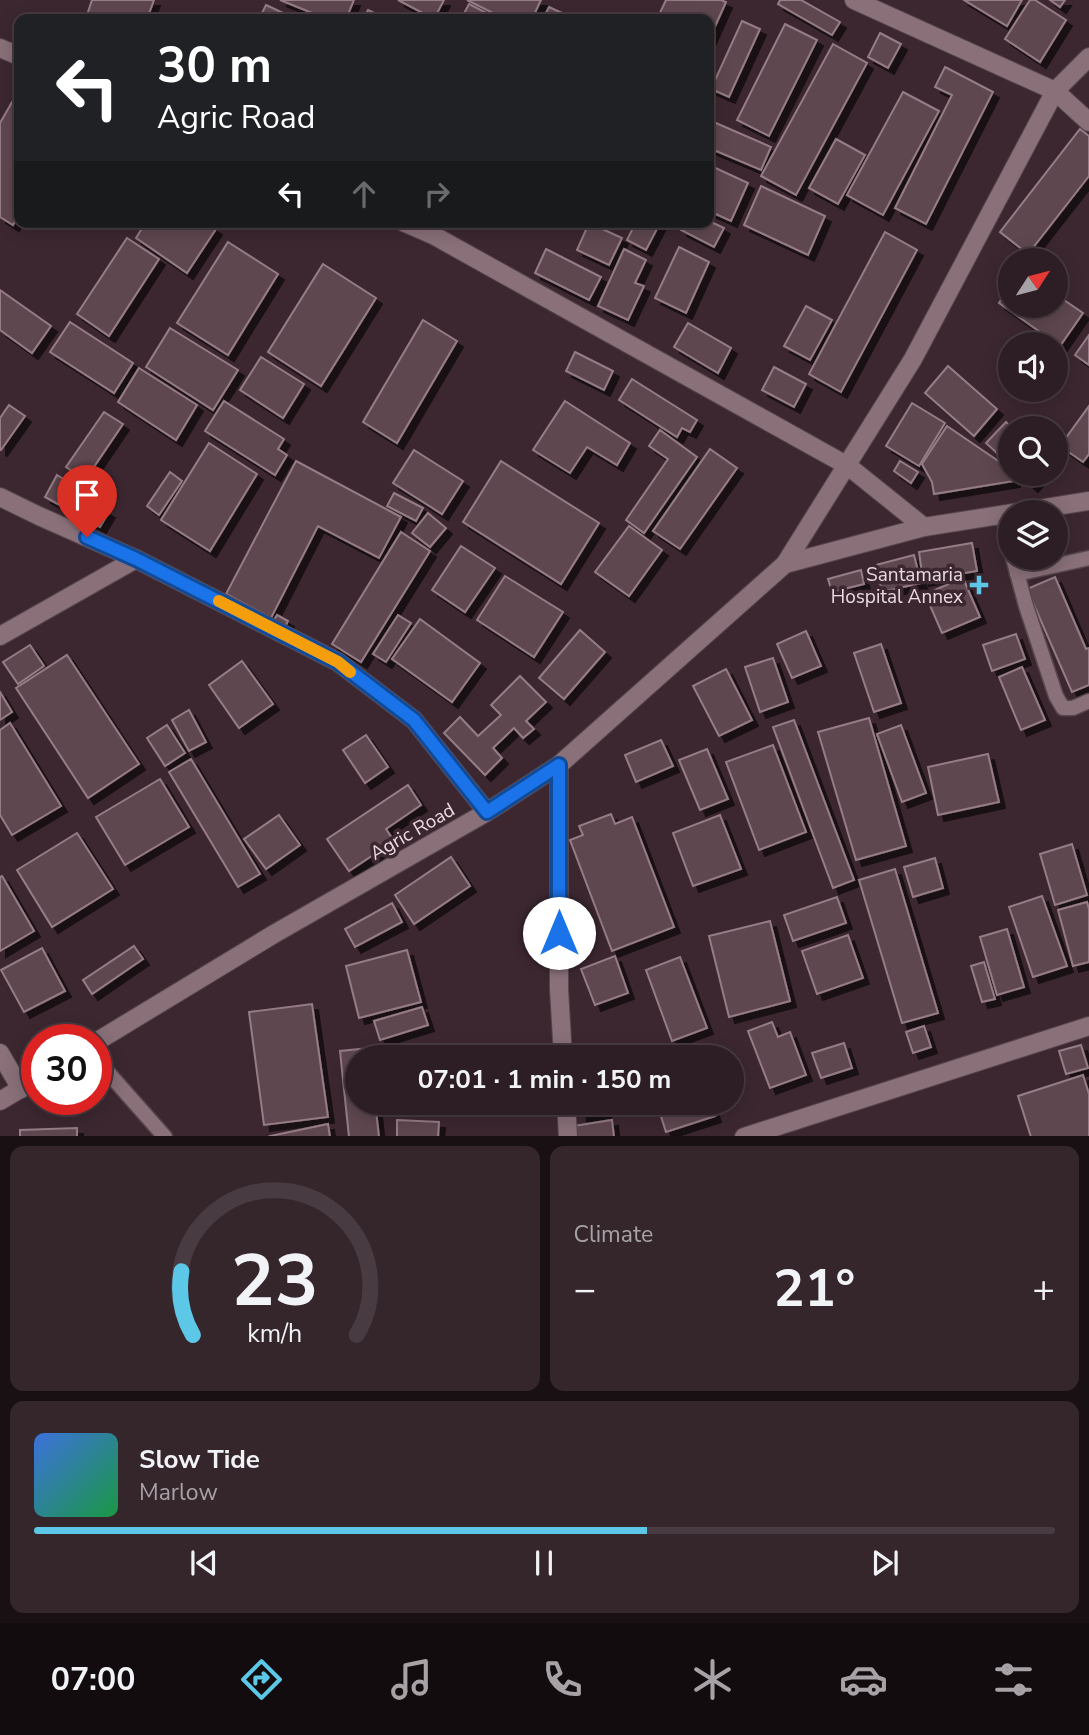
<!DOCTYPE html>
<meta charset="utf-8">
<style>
:root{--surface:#2d1d24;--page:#35262c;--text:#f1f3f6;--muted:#a7a2a6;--line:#483b41;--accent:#5dc7e8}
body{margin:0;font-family:"Nunito Sans",sans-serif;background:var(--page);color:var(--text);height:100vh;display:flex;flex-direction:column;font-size:26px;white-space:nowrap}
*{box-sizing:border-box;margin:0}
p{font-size:23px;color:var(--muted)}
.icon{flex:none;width:38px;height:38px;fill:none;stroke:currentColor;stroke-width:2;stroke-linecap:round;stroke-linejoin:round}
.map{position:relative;height:1136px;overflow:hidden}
.drawer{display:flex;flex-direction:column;gap:10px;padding:10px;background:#191014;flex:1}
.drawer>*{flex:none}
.banner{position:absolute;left:14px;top:14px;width:700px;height:214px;border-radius:14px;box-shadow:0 4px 18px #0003,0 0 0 2px var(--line);background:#202124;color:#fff;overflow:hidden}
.needle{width:46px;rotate:54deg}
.tools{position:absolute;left:998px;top:248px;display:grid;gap:14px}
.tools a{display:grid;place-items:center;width:70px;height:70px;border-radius:50%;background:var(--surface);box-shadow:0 4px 18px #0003,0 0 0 2px var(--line);font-size:35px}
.speed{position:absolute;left:21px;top:1024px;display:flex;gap:14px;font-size:35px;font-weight:700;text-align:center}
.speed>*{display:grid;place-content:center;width:91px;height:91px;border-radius:50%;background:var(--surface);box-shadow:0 4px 18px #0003,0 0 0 2px var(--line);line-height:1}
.speed .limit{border:10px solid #d22;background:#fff;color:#111}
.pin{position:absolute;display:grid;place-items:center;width:60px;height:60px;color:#fff;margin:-72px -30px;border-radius:50% 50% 50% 0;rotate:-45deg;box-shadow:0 0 7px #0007}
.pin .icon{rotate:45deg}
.me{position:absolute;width:77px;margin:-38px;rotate:0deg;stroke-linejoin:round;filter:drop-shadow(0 0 5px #0008)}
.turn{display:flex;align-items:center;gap:24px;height:147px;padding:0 28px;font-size:32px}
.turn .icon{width:91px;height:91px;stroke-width:2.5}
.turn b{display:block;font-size:49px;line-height:60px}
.lanes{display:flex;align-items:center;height:66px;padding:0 28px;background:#0003;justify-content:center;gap:35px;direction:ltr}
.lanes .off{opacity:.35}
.big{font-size:52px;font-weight:700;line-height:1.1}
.drawer .tile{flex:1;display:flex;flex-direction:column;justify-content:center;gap:10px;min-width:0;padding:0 24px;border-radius:14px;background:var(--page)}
.drawer .dial{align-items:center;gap:0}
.dial svg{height:182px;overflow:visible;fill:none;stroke:var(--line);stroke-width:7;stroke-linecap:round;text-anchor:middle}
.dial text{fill:var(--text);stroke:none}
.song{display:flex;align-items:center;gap:21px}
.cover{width:84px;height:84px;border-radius:10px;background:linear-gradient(135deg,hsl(220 70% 55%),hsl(140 70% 35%))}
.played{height:7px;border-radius:4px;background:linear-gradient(90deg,var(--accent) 60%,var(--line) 60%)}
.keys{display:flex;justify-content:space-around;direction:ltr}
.heat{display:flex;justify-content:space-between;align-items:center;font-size:38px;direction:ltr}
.drawer .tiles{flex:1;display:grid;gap:10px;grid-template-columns:1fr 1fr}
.tile:last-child{grid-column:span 2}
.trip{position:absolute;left:345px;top:1045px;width:399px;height:70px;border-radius:35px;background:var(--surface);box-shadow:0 4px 18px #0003,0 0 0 2px var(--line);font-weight:700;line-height:70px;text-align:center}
.dock{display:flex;height:112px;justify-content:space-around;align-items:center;background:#120c0e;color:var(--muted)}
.dock .icon{width:49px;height:49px}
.dock .on{color:var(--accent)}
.dock b{font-size:32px;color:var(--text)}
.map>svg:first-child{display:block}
</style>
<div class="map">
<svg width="1089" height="1137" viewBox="0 0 1089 1137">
<defs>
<filter id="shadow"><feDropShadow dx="6" dy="6" stdDeviation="0" flood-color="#0009"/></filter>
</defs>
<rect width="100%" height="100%" fill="#3c2730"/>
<g fill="#5e4750" stroke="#957c86" stroke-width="2" filter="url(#shadow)">
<polygon points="92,0 154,0 147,19 105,19 105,17 101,16 100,19 90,19 91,16 87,15"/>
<polygon points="280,0 354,0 346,19 327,19"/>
<polygon points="398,0 444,0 434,19"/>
<polygon points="467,0 541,0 532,19 505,19"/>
<polygon points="666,0 721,0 726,2 709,40 709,19 657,19"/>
<polygon points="780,0 801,0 840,22 832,35 778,4"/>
<polygon points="964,0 1022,0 1007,26"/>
<polygon points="1030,0 1035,0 1066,20 1040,62 1005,39"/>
<polygon points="1050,0 1065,0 1060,7"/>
<polygon points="469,4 498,19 461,19"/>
<polygon points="266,5 296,19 259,19"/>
<polygon points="549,7 575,19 543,19"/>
<polygon points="368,10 387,19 363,19"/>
<polygon points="742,21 760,29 729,97 711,89"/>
<polygon points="785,24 817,40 769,136 737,120"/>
<polygon points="880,33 901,44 888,68 868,57"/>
<polygon points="833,44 867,63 796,195 761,176"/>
<polygon points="945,67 993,92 926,224 895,208 952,95 935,87"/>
<polygon points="903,92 939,111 883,215 847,195"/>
<polygon points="12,102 19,106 19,214 13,225 0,217 0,123"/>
<polygon points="709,120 771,147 761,170 709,148"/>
<polygon points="1080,129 1089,136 1089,176 1028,254 1000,232"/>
<polygon points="836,139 865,155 838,204 809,188"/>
<polygon points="709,165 748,183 731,221 709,211"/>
<polygon points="761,186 825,216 808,255 744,225"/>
<polygon points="709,221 724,228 714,247 681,230 684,222 709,222"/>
<polygon points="146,222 205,222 216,229 187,273 136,238"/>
<polygon points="636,222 660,223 646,250 627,240"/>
<polygon points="589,223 622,238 609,265 577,250"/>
<polygon points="885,232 917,250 841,392 809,374"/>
<polygon points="127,238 159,259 109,336 77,314"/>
<polygon points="228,242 278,274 228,355 177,323"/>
<polygon points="679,247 709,262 686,313 655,298"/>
<polygon points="546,249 601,277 589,300 535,273"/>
<polygon points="624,249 646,260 635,283 644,286 628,320 598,306"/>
<polygon points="323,264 376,298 321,386 268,352"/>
<polygon points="1010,286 1010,306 1055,306 1055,294 1083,313 1060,346 999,303"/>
<polygon points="0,290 51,326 32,353 0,330"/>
<polygon points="806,306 832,320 810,360 784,346"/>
<polygon points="423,320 457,341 397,443 363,422"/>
<polygon points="70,322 133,363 114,393 50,352"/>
<polygon points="688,323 731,348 718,373 674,347"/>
<polygon points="170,328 238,370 213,410 146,367"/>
<polygon points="1089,335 1089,365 1075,355"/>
<polygon points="575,352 613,371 604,390 566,371"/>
<polygon points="261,357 304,384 283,418 240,390"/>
<polygon points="948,366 997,409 974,436 925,393"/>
<polygon points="774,367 806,384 794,407 762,390"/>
<polygon points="139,368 197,405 176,440 118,402"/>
<polygon points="632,379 697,420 690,432 682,428 677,437 619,400"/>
<polygon points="224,401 284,439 278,449 287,455 275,475 205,431"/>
<polygon points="565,401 630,443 617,465 587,447 570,473 533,450"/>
<polygon points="912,403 945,423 919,466 886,446"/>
<polygon points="9,405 25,416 1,450 0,449 0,418"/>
<polygon points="1089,406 1089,454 1083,462 1060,446"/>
<polygon points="104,412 123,424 85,480 66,467"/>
<polygon points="1006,422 1013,429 1010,429 1010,465 986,443"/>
<polygon points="947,426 1010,469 1010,474 1012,474 1014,481 934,494 932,482 922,464"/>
<polygon points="660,430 697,457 644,533 626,520 668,459 649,446"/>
<polygon points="209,443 257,474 210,551 161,520"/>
<polygon points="710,449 737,468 680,549 653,531"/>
<polygon points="414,450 463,481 442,514 393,483"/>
<polygon points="296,461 401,517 379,558 318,526 271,618 226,594"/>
<polygon points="501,461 599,523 561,584 463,522"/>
<polygon points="900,461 918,472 911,483 894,471"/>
<polygon points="170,472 182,481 159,515 147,506"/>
<polygon points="1019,474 1042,474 1032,486"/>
<polygon points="57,475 91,495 88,501 109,512 100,527 45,497"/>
<polygon points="394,493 423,508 416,521 387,506"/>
<polygon points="428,513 446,528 430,547 412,533"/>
<polygon points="629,526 662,550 629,596 595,572"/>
<polygon points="401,532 430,551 361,662 332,644"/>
<polygon points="972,543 977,571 923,580 919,552"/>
<polygon points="461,546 495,568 465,612 432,590"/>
<polygon points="914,555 921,583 882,592 876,565"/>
<polygon points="861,570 864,584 832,592 828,579"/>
<polygon points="505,576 563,612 534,657 477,620"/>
<polygon points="1055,577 1086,649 1089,648 1089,685 1072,692 1027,589"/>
<polygon points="963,578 980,617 942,633 925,594"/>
<polygon points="277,615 288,621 283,631 271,625"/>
<polygon points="398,615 411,623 386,662 373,654"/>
<polygon points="420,619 480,663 452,702 392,659"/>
<polygon points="580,630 605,652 564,699 539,678"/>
<polygon points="806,631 821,666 792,678 777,644"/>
<polygon points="1016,634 1025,659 992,671 983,645"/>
<polygon points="881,644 901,703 874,712 854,653"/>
<polygon points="30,645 44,666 18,684 3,662"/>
<polygon points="67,655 139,764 88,798 16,688"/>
<polygon points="773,658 788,702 760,712 745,667"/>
<polygon points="242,661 273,704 239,728 209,685"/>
<polygon points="1022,667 1045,720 1021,730 999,677"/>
<polygon points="726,669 752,720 719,736 693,686"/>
<polygon points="520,676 546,702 526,721 534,729 523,738 514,728 493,748 502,758 485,775 444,733 460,717 478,736 501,715 491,705"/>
<polygon points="0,692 12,712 0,720"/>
<polygon points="189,710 206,742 189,751 172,720"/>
<polygon points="869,718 906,846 856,860 818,732"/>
<polygon points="794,720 854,880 833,888 773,727"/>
<polygon points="10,723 61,806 12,835 0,815 0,730"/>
<polygon points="167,725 185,753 165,766 147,738"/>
<polygon points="901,725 926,793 902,802 877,734"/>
<polygon points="366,735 388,767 365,783 343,750"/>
<polygon points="661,740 673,766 636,782 625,755"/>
<polygon points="773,745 806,832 759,850 726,762"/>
<polygon points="707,749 728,799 700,810 679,760"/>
<polygon points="988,754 999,802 938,815 928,767"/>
<polygon points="191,759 260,874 238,887 169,772"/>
<polygon points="160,779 189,827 125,865 96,817"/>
<polygon points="408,785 421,805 386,829 394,841 349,871 327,839"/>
<polygon points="611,814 615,824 632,817 674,927 612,951 570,840 583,835 579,826"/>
<polygon points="279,815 300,845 266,869 244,839"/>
<polygon points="720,815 741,869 693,886 673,833"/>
<polygon points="77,833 113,889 52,927 17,870"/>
<polygon points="1072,844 1087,895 1055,905 1040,854"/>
<polygon points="451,857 470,886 414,924 395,895"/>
<polygon points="935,858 943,888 913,897 904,867"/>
<polygon points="895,869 938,1013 902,1023 859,880"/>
<polygon points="2,876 34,931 0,951 0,877"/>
<polygon points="1042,896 1067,966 1033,977 1009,907"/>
<polygon points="837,897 846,923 793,941 784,915"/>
<polygon points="1087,902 1089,909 1089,962 1073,966 1058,910"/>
<polygon points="392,903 402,922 355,947 345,929"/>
<polygon points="770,921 790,1001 729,1017 709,936"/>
<polygon points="1007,929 1024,987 997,995 980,937"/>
<polygon points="848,935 863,978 817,994 802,951"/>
<polygon points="134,946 143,959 92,994 83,980"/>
<polygon points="42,948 65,991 24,1012 1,970"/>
<polygon points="407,950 421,1002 359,1018 346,966"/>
<polygon points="615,956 628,993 595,1005 581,969"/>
<polygon points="680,957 707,1028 672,1041 646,970"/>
<polygon points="984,962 995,999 982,1002 971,966"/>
<polygon points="312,1004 328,1117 264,1125 249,1012"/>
<polygon points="422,1007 428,1025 380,1040 374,1021"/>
<polygon points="772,1022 778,1037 790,1032 806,1075 770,1088 748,1031"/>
<polygon points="924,1026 931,1047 913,1053 906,1032"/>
<polygon points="844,1043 852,1068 821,1078 812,1053"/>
<polygon points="1081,1045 1088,1068 1066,1074 1059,1051"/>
<polygon points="369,1048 370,1057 357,1057 357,1102 375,1102 379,1137 349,1137 340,1051"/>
<polygon points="1083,1075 1089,1094 1089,1137 1031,1137 1018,1096"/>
<polygon points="580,1102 605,1102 606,1115 581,1116"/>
<polygon points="659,1102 710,1102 715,1116 666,1132 657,1104"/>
<polygon points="397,1120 439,1122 438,1137 397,1137"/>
<polygon points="612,1120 614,1137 574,1137 573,1126"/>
<polygon points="328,1124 330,1137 271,1137 270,1136"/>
<polygon points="77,1128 77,1137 20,1137 20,1130"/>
</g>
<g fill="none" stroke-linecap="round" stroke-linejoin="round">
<g stroke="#56454c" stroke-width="17">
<g id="lane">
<polyline points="1002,514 1010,545"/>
<polyline points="1013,558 1026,606 1056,696 1063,708 1073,708 1089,701"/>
<polyline points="1017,574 1089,558"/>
<polyline points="96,1059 165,1137"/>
</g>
</g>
<g stroke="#56454c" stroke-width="20">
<g id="street">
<polyline points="854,0 1055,91 1089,122"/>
<polyline points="0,48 19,56"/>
<polyline points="403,222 433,235 848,466 924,527"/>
<polyline points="0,497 39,516 136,559 338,662 414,720 487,812"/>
<polyline points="785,564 913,359 1055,91 1089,57"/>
<polyline points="0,636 136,559"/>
<polyline points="559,765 559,989 563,1057"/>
<polyline points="0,1053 21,1089"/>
<polyline points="566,1102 568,1137"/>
<polyline points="744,1137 1089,1026"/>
</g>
</g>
<g stroke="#56454c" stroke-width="20">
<g id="secondary">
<polyline points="96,1042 274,934 487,812 559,765 785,564 924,527 1089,501"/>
<polyline points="0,1101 37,1079"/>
</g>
</g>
<use href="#lane" stroke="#897079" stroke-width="14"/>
<use href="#street" stroke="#897079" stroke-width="18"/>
<use href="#secondary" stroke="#897079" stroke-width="18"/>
</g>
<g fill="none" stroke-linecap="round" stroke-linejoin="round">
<g stroke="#114b97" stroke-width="18">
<polyline id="route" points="87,537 136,559 338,662 414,720 487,812 559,765 559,933"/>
</g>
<use href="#route" stroke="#1a73e8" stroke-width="12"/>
<polyline stroke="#f59e0b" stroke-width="12" points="219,601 338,662 350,672"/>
</g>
<path fill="#5dc7e8" stroke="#3c2730" stroke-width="2.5" d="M975.5 574.5h7v7h7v7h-7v7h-7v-7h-7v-7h7z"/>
<g text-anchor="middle" stroke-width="7" stroke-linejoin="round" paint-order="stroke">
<g font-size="19" fill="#e9dbe0" stroke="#3c2730" text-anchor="end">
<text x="963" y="581">Santamaria<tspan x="963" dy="22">Hospital Annex</tspan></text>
</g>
<g font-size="19" fill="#e9dbe0" stroke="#3c2730">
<text transform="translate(412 831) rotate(-30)" y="7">Agric Road</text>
</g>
</g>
</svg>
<div class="tools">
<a><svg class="needle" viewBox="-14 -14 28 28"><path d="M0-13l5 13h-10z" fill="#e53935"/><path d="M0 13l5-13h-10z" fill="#a7a2a6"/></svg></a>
<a><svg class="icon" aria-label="sound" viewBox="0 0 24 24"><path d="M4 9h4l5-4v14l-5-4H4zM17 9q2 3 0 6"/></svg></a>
<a><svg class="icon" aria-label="search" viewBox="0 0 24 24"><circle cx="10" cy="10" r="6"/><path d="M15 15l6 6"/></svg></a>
<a><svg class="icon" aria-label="layers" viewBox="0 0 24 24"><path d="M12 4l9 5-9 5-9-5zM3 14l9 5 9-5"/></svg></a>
</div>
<div class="speed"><div class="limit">30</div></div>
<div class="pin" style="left:87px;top:537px;background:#d93025"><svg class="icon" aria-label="arrive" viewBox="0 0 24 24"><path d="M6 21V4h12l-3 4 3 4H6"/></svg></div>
<svg class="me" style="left:559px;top:933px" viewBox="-20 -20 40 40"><circle r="19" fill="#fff"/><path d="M0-13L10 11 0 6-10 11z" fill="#1a73e8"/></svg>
<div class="trip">07:01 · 1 min · 150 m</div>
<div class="banner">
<div class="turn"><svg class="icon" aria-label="left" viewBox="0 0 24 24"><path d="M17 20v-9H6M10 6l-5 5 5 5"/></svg><div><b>30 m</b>Agric Road</div></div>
<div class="lanes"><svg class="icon" aria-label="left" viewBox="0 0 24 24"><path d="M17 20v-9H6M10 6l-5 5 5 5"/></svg><svg class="icon off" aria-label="ahead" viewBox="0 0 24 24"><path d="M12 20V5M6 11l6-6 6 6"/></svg><svg class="icon off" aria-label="right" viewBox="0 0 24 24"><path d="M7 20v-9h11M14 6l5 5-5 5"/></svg></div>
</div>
</div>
<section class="drawer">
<div class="tiles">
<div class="tile dial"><svg viewBox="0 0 100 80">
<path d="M14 69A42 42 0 1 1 86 69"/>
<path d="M14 69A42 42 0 0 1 9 41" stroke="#5dc7e8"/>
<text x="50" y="56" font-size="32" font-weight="700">23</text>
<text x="50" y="72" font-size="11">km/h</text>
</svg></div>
<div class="tile"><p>Climate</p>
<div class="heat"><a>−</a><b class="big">21°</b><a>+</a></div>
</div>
<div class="tile">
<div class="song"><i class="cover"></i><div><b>Slow Tide</b><p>Marlow</p></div></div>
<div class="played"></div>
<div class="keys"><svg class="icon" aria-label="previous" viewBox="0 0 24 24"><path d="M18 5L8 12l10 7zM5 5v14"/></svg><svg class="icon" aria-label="pause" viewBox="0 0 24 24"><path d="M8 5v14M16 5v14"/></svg><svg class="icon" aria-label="next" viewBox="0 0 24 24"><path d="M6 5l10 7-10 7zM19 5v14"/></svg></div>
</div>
</div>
</section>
<nav class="dock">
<b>07:00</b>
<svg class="icon on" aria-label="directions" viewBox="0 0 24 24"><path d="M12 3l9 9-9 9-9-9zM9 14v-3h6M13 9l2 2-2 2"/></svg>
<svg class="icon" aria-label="music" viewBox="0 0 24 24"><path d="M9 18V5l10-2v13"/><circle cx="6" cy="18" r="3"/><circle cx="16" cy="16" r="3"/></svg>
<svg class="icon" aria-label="phone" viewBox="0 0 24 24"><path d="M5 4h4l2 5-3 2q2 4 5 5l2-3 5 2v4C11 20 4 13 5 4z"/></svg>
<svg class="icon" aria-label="climate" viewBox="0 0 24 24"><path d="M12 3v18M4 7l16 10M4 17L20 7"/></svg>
<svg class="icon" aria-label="car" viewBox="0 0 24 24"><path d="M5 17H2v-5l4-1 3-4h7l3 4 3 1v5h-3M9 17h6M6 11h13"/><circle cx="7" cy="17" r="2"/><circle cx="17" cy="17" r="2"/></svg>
<svg class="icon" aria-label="filters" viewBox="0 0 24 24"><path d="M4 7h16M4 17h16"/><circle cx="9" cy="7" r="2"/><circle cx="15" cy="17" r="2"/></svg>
</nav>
